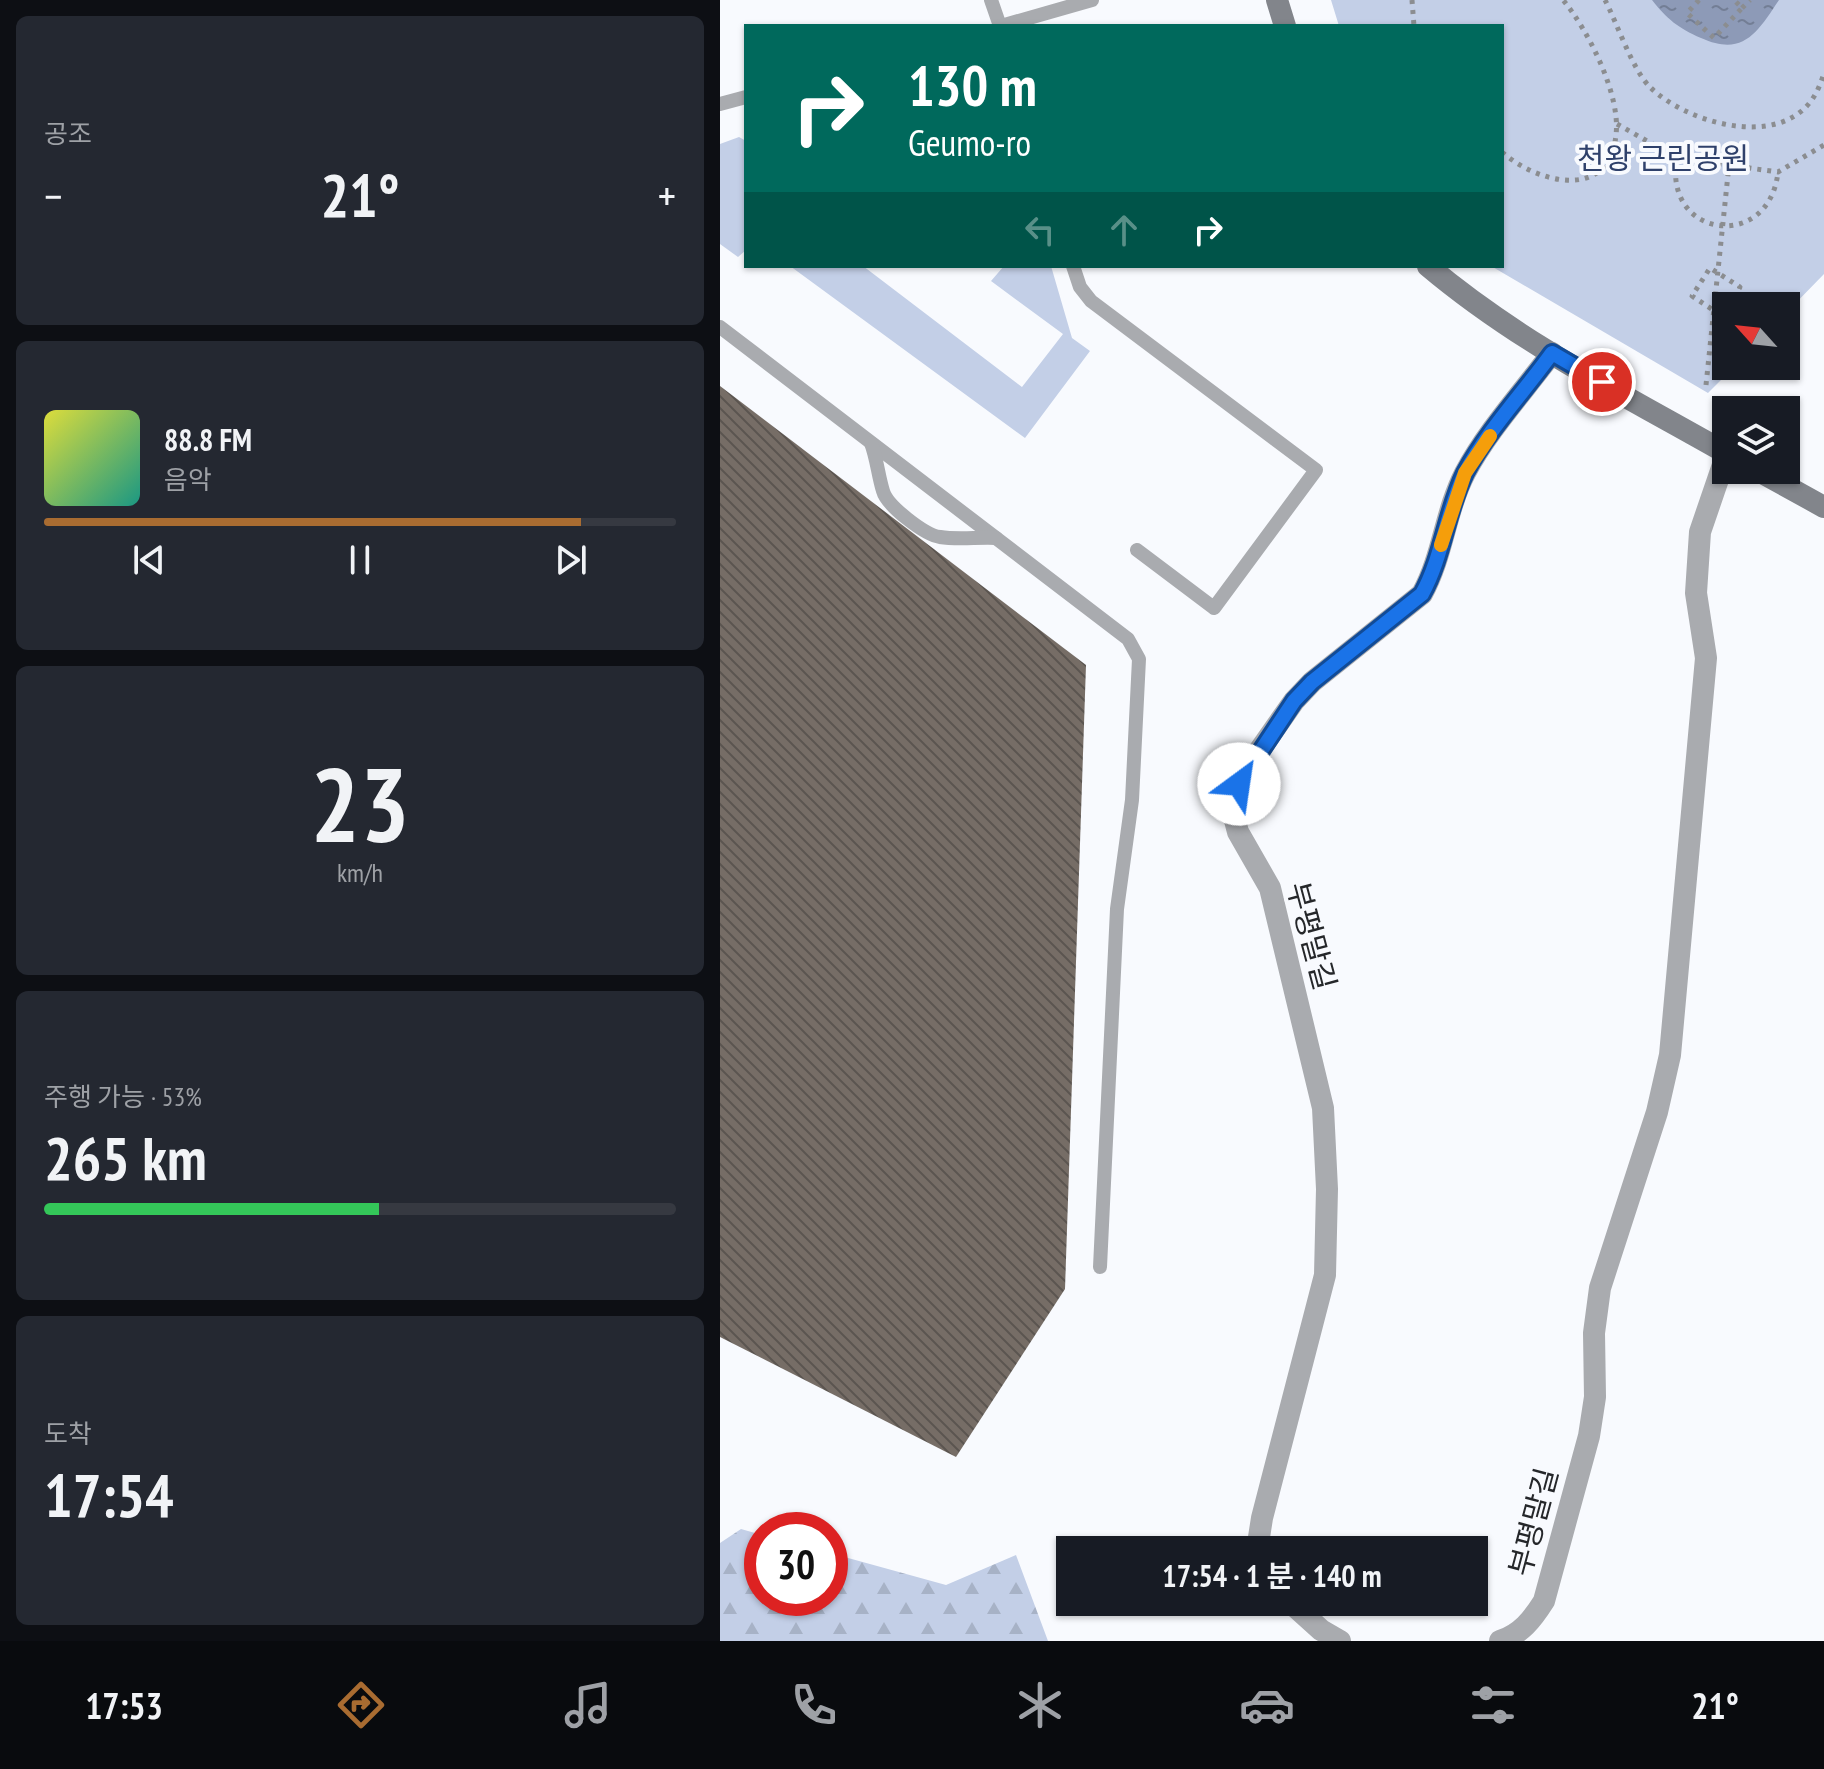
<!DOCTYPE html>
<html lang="ko">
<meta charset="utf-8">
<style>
:root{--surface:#171b24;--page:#242831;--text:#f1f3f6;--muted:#9ea1a6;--line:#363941;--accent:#a96c31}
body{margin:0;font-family:"PT Sans Narrow","Noto Sans KR",sans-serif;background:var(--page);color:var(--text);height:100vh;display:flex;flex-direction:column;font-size:30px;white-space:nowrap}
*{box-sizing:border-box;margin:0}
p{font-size:26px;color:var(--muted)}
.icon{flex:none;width:44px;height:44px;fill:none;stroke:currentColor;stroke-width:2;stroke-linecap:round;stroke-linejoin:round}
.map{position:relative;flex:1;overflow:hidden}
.panel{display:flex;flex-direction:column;gap:16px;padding:16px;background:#0d0f14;width:720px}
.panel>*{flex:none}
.banner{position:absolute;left:24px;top:24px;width:760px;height:244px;border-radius:0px;box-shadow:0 2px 6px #0004;background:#00695c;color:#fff;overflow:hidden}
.needle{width:52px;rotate:297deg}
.buttons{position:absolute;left:992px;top:292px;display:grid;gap:16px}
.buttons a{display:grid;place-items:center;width:88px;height:88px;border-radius:0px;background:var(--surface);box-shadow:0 2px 6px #0004;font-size:40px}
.speed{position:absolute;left:24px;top:1512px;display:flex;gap:16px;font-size:40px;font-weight:700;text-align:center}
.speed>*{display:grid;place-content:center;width:104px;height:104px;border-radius:50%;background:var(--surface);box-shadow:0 2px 6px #0004;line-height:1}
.speed .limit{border:12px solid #d22;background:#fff;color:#111}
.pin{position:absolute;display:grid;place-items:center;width:68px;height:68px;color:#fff;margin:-34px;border:4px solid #fff;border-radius:50%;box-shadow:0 2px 8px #0007}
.me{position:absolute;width:88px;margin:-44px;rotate:31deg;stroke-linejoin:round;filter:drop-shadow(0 0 6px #0008)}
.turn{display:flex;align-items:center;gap:28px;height:168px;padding:0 32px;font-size:36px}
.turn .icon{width:104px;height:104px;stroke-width:2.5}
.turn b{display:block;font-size:56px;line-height:68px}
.lanes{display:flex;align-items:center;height:76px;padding:0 32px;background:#0003;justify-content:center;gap:40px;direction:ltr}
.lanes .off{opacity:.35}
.big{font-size:60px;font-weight:600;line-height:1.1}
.panel .widget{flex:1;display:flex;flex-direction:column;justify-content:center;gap:12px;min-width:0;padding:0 28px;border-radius:12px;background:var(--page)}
.panel .dial{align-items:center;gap:0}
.dial b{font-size:104px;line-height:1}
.song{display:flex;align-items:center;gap:24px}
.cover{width:96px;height:96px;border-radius:12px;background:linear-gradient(135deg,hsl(60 70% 55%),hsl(170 70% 35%))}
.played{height:8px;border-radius:4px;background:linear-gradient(90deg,var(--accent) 85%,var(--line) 85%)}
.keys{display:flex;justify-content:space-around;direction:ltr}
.heat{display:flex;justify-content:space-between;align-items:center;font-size:44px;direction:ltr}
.charge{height:12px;border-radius:6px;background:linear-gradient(90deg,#34c759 53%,var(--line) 0)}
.trip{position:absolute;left:336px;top:1536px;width:432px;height:80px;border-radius:0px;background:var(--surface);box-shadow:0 2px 6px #0004;font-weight:600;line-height:80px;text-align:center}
.tabs{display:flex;height:128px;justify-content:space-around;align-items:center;background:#090b0e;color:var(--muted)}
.tabs .icon{width:56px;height:56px}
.tabs .current{color:var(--accent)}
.tabs b{font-size:36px;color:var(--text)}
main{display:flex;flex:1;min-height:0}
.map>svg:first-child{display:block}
</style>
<main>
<section class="panel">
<div class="widget"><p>공조</p>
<div class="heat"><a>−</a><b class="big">21°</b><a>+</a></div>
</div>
<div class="widget">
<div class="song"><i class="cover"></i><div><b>88.8 FM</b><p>음악</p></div></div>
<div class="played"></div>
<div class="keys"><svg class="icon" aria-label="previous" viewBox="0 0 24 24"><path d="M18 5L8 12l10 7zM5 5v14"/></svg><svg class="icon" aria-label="pause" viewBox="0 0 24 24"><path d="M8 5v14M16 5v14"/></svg><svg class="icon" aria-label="next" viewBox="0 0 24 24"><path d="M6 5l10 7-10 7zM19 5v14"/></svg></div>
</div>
<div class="widget dial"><b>23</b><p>km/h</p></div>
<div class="widget"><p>주행 가능 · 53%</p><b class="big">265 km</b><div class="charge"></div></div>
<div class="widget"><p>도착</p><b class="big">17:54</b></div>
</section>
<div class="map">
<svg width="1104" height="1641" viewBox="0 0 1104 1641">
<defs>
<pattern id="forest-firs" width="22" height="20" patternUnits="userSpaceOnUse" patternTransform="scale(2)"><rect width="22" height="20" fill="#c3cfe7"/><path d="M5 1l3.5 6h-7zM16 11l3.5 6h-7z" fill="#a7b2c6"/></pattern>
<pattern id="water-ripples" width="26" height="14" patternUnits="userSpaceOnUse" patternTransform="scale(2)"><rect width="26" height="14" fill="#8d9ab7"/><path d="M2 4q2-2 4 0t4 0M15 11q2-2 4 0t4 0" fill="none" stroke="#737e95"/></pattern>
<pattern id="building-back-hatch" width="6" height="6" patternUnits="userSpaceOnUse" patternTransform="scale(2)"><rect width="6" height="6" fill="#766d66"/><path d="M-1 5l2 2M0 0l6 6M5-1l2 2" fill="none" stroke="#5b5550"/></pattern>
</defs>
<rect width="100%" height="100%" fill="#f8fafe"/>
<polygon fill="url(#forest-firs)" points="21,1529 42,1535 42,1598 110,1598 110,1553 226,1585 296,1555 328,1641 0,1641 0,1543"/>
<g fill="#c3cfe7">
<polygon points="611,0 1104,0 1104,274 1066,313 1066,306 1006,306 1006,366 1015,366 988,393 771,266 782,266 782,26 619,26"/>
<polygon points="19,137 26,141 26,250 18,257 0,244 0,144"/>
<polygon points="70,266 143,266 302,387 343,334 271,281 284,266 331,266 352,338 370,351 305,438"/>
</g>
<path fill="url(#water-ripples)" d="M932,0H1059C1037,33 1023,57 981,38C958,28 947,19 932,0Z"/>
<polygon fill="url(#building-back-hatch)" points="0,386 366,665 345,1289 236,1457 0,1337"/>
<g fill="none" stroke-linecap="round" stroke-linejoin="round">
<g stroke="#8b8d90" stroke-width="5" stroke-dasharray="4 6" stroke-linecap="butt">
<polyline points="692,0 694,26"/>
<path d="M885,0C897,23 913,71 930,87C965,122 1055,149 1091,101C1097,93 1101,83 1104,73"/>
<polyline points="979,0 967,13 994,38 1022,8 1014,0"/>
<polyline points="1022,8 1030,0"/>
<polyline points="897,124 957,158 1058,172 1104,145"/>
<path d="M782,152C817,183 889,202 896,135C901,95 868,30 843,0"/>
<path d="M957,158C942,238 1049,253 1058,172"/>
<polyline points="1006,310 1002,316 972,296 990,268 1020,287 1009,306"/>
<polyline points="986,385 1009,165"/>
</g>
<g stroke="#a9abaf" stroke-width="14">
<polyline points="271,0 280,26"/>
<polyline points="281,26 372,0"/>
<polyline points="0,104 26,97"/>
<polyline points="353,266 360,287 371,301 596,470 494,608 417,550"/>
<polyline points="0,327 408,639 419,659 412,800 397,909 380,1267"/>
<path d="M151,443C157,459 158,475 163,491C167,506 205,535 220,537C237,540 258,537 276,538"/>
</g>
<g stroke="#a9abaf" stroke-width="22">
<path d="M537,1550L542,1518L605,1275L607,1189L603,1108L550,888L518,832L511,805L519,784L539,751L574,701L592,682L702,594C723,556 725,512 745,473C768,430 803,392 832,353"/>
<polyline points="570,1602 601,1630 620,1641"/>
<path d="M780,1641C801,1634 812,1620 824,1601L869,1436L875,1397L874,1333L880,1288L937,1112L950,1055L986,658L976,593L980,532L1006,456"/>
</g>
<g stroke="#82858b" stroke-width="22">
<polyline points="557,0 565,26"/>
<path d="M708,266C798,342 904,395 1006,453"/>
<polyline points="1037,470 1104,507"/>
</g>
</g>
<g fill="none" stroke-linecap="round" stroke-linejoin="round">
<g stroke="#114b97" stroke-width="20">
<path id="route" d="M519,784L574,701L592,682L702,594C723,556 726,512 745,473C768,430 804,392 832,353L882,382"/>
</g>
<use href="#route" stroke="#1a73e8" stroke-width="14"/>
<polyline stroke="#f59e0b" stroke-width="14" points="721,545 745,473 770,436"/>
</g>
<g text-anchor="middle" stroke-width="8" stroke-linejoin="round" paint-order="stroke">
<g font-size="30" fill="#2f416b" stroke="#f8fafe">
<text x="943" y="169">천왕 근린공원</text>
</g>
<g font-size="30" fill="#25272a" stroke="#f8fafe">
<text transform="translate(591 936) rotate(75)" y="10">부평말길</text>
<text transform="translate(814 1522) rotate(-75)" y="10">부평말길</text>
</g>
</g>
</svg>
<div class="buttons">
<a><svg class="needle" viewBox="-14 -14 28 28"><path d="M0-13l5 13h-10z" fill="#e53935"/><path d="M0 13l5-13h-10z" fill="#9ea1a6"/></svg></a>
<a><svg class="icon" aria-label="layers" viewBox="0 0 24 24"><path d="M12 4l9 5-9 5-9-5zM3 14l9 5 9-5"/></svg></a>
</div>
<div class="speed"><div class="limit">30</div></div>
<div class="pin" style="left:882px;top:382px;background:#d93025"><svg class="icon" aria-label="arrive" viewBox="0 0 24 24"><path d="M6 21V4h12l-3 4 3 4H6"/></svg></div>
<svg class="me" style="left:519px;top:784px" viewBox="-20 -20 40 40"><circle r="19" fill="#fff"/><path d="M0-13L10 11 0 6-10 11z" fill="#1a73e8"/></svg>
<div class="trip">17:54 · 1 분 · 140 m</div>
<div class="banner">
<div class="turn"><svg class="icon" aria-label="right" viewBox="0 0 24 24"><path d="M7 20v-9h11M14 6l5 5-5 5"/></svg><div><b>130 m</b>Geumo-ro</div></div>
<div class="lanes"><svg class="icon off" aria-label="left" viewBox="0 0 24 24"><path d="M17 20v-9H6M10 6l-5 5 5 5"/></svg><svg class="icon off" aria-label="ahead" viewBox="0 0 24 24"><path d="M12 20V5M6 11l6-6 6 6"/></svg><svg class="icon" aria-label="right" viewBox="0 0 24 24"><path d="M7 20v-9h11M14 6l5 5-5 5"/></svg></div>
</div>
</div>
</main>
<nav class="tabs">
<b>17:53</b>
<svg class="icon current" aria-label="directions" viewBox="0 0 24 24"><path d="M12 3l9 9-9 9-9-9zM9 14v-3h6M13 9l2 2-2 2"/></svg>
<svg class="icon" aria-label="music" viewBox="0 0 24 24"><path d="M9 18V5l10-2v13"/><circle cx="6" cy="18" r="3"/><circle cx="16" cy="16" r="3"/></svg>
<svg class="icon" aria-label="phone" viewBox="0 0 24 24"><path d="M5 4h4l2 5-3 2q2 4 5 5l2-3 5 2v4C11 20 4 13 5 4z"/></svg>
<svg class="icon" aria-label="climate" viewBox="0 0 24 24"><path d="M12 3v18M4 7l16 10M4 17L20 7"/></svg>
<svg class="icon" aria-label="car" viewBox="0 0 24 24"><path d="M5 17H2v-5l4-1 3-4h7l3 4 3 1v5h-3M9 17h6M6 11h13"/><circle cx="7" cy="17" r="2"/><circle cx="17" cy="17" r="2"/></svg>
<svg class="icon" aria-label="filters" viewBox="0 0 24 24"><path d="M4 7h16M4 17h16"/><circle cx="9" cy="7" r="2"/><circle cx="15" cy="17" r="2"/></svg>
<b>21°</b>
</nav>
